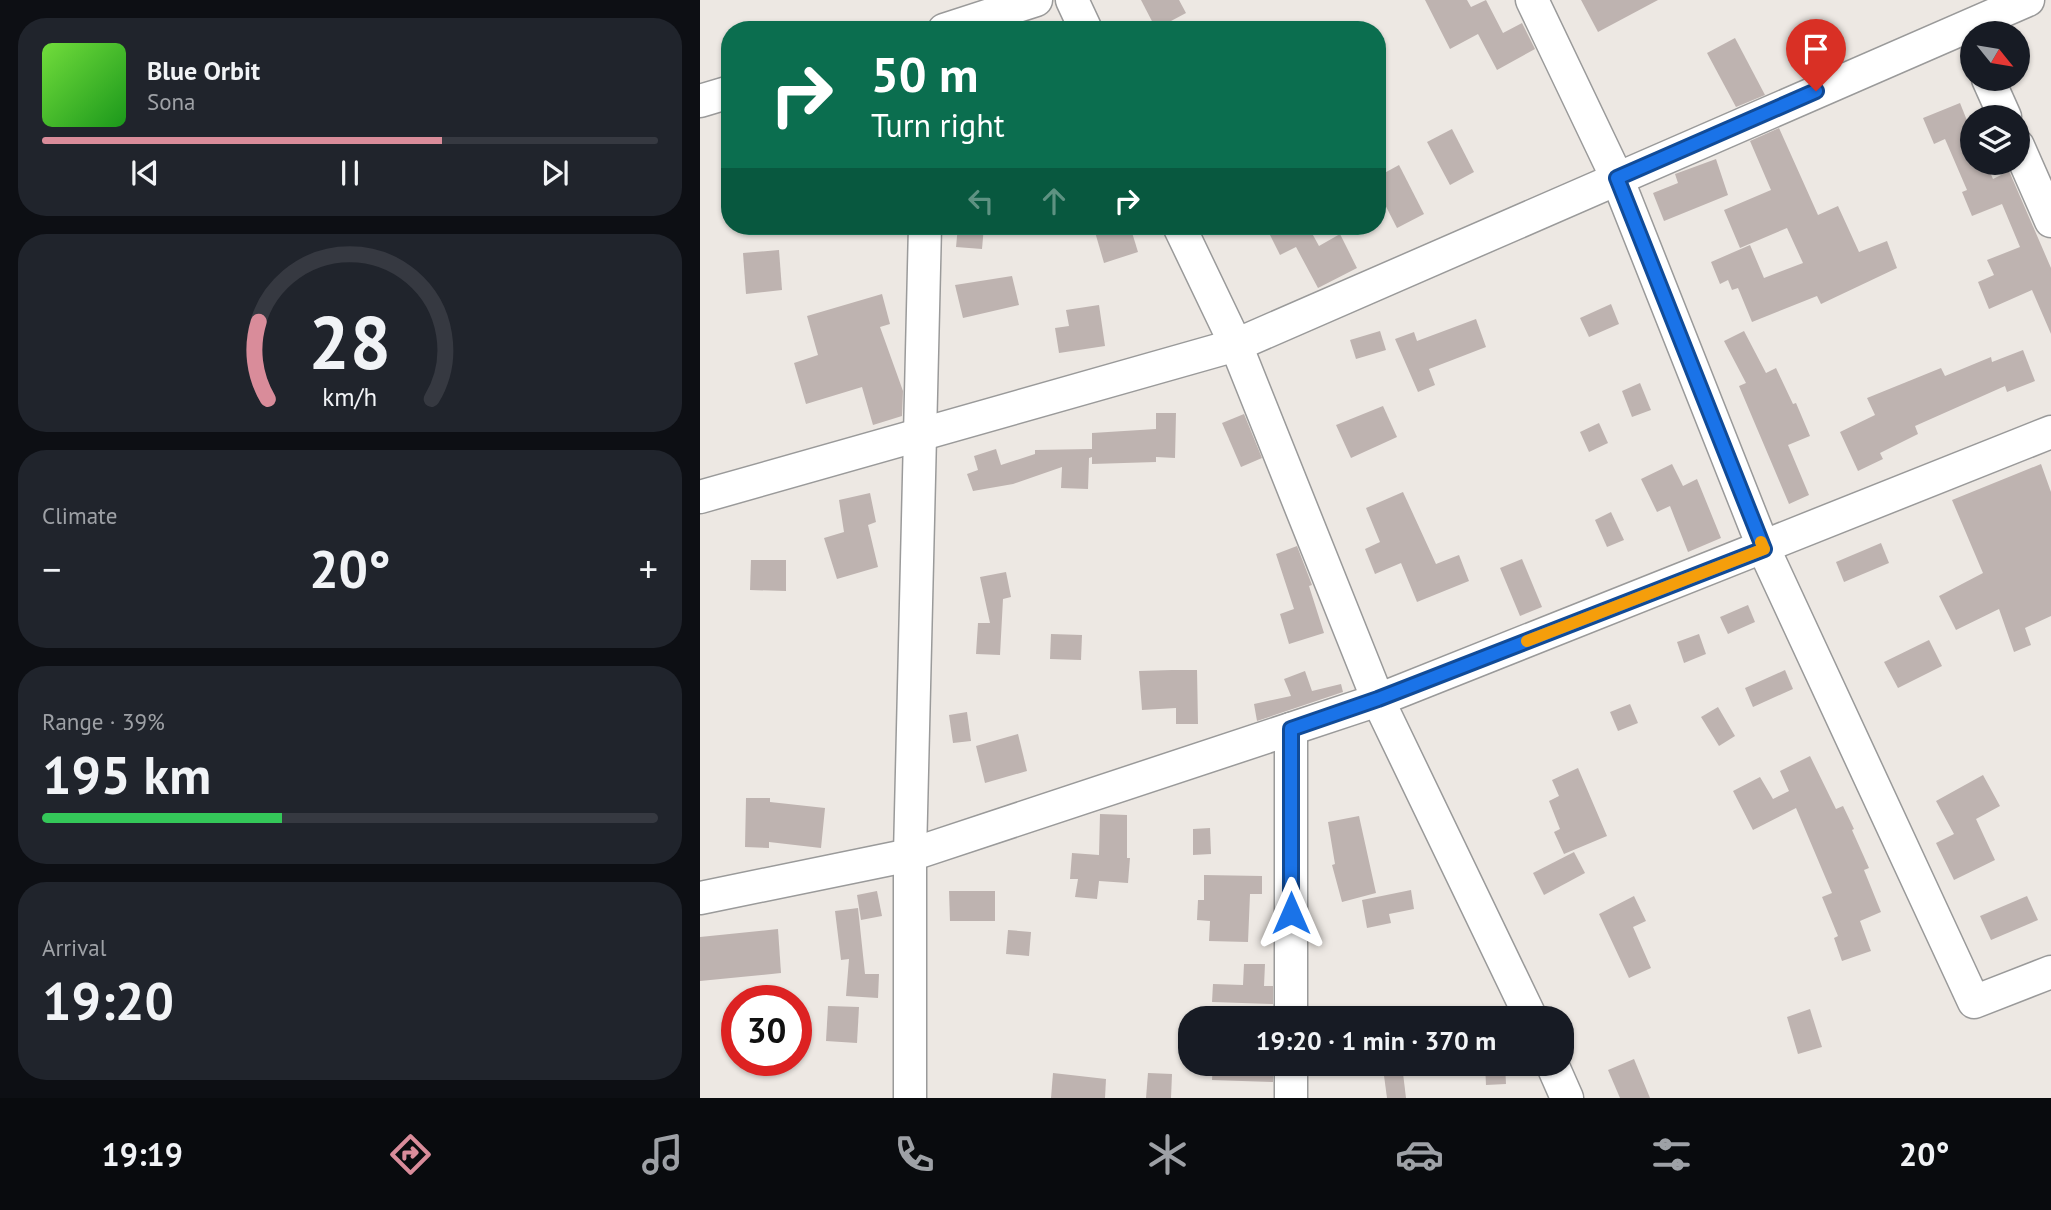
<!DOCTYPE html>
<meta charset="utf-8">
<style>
:root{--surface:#171b24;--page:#20242c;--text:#f1f3f6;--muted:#9ea1a6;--line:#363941;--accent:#d98c9a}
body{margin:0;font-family:"PT Sans",sans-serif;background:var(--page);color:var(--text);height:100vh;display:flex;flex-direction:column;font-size:26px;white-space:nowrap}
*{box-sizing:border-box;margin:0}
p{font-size:23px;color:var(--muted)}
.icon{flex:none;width:38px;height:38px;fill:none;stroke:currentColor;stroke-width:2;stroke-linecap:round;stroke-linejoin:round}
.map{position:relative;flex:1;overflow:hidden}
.sheet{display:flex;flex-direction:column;gap:18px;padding:18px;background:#0d0f14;width:700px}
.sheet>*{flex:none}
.hud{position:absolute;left:21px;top:21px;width:665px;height:214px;border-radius:28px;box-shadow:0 2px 5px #0004;background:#0b6e4f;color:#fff;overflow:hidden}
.needle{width:46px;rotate:120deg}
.tools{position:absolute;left:1260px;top:21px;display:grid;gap:14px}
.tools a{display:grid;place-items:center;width:70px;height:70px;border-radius:50%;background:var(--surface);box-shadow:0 2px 5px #0004;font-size:35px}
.speed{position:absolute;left:21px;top:985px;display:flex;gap:14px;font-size:35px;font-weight:700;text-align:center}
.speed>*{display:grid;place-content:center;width:91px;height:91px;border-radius:50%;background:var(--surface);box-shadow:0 2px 5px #0004;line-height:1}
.speed .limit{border:10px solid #d22;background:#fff;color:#111}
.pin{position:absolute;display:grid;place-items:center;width:60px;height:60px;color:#fff;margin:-72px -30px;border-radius:50% 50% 50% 0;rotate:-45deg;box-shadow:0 0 7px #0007}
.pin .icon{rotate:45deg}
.me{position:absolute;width:77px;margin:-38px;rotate:0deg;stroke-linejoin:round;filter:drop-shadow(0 0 5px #0008)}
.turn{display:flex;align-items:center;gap:24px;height:147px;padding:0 35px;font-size:32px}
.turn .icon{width:91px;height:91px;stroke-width:2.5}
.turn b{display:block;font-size:49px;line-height:60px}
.lanes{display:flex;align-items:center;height:66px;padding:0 35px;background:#0003;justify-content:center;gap:35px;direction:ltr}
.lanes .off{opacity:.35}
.big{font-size:52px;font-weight:700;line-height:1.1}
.sheet .widget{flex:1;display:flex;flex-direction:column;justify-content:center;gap:10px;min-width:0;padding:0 24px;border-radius:28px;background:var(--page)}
.sheet .dial{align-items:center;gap:0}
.dial svg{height:182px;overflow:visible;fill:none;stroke:var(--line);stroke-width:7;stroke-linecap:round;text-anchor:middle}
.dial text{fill:var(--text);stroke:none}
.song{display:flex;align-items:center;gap:21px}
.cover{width:84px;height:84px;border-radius:10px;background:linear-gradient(135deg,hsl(100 70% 55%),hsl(120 70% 35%))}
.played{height:7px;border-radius:4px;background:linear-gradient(90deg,var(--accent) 65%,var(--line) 65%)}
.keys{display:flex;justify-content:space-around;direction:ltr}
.heat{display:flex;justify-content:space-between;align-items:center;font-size:38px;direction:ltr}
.charge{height:10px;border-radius:5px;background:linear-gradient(90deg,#34c759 39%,var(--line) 0)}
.trip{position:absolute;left:478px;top:1006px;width:396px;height:70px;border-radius:28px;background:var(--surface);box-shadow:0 2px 5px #0004;font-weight:700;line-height:70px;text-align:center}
.tab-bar{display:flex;height:112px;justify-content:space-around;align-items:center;background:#090b0e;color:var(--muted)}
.tab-bar .icon{width:49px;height:49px}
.tab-bar .current{color:var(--accent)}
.tab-bar b{font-size:32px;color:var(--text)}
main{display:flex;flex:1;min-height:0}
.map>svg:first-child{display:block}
</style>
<main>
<section class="sheet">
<div class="widget">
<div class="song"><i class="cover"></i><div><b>Blue Orbit</b><p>Sona</p></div></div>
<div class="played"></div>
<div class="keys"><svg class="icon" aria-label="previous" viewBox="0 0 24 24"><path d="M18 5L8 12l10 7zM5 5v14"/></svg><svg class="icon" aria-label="pause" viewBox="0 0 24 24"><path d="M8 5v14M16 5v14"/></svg><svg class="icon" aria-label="next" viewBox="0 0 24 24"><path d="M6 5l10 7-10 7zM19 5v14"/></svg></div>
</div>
<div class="widget dial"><svg viewBox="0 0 100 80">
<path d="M14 69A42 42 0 1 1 86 69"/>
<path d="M14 69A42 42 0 0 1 10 35" stroke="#d98c9a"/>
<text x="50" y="56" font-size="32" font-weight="700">28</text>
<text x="50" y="72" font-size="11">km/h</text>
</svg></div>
<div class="widget"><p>Climate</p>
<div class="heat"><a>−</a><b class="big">20°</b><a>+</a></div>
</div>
<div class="widget"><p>Range · 39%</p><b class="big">195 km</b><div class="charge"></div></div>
<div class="widget"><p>Arrival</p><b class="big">19:20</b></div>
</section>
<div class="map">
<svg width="1351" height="1098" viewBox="0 0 1351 1098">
<rect width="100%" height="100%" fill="#ede8e3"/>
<g fill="#beb3b0">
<polygon points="441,0 479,0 486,13 456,29"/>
<polygon points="725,0 767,0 771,7 786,0 803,33 822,23 835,49 797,70 778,34 750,49"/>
<polygon points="881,0 958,0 898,32"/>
<polygon points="1035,38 1065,95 1036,107 1007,53"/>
<polygon points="1260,103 1272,133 1272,163 1286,163 1293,179 1309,171 1351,268 1351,334 1332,290 1289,309 1278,282 1294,275 1287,260 1320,247 1302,204 1272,216 1262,192 1267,190 1245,139 1234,144 1223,118"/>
<polygon points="1079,128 1118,215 1138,206 1159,252 1187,241 1197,268 1121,304 1117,296 1052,322 1038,288 1032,290 1028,280 1020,284 1011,262 1050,245 1064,278 1103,263 1087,228 1040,248 1024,210 1071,190 1050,141"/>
<polygon points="752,129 774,172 750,185 727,142"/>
<polygon points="1016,159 1028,195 964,221 953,193 978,183 975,174"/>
<polygon points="699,165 724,214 697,228 677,189 677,177"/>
<polygon points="258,226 284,226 282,249 256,247"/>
<polygon points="413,226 430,226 438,252 404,263 395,232"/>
<polygon points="583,226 608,226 619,246 640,234 657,268 618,288 596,247 580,255 569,233"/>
<polygon points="79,250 82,290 46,294 43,253"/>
<polygon points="312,276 319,305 263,318 255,285"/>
<polygon points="182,294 190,324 180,327 203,391 202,416 173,425 162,387 106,404 94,363 118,355 107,316"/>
<polygon points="911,304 919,324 889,337 880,318"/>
<polygon points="399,305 405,346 359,353 355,328 369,326 366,310"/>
<polygon points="776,319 786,347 729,369 735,385 718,392 695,339 714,332 717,341"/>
<polygon points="680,331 686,350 656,359 650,340"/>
<polygon points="1044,331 1066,373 1076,368 1093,404 1096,403 1110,436 1088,445 1109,495 1089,504 1039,386 1046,383 1024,341"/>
<polygon points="1323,350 1335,381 1307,392 1305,386 1215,426 1218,434 1180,453 1183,459 1158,471 1140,432 1175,415 1167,398 1241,368 1245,376 1291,357 1292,362"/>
<polygon points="940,383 951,410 932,417 922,391"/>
<polygon points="683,406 697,437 651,458 636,425"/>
<polygon points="456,413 476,413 475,458 456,457 456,462 392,464 392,457 389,458 388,489 361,488 362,467 313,484 273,491 267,474 278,470 274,456 296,449 301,465 335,454 335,450 392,449 392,433 456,429"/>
<polygon points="544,414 562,458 541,467 522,423"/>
<polygon points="899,423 908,443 889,452 880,432"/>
<polygon points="972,464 983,486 997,479 1021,538 988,552 970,506 957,512 941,479"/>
<polygon points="1341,464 1351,492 1351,616 1325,628 1331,645 1314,652 1299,609 1256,630 1239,596 1283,573 1252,500"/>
<polygon points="703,492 736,564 759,555 769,581 717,602 701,563 675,574 665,549 680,542 666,508"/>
<polygon points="170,493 176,522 168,525 178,567 137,579 124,538 144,532 139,500"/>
<polygon points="911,512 924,540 907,547 895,520"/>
<polygon points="1181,543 1189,563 1144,582 1136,562"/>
<polygon points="597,546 612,585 609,586 624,633 589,644 580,614 594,609 576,554"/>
<polygon points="822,559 842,607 820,616 800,568"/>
<polygon points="51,560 86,560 86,591 50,590"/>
<polygon points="306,572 311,597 303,599 300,655 276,654 278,623 290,623 280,577"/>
<polygon points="1048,605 1055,622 1028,634 1020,617"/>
<polygon points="351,634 382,635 381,660 350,659"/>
<polygon points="999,634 1006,654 984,663 977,642"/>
<polygon points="1229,640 1242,666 1198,688 1184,662"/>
<polygon points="472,670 497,670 498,724 476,724 476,708 442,710 439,671"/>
<polygon points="1085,670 1093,689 1053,707 1045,688"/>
<polygon points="605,671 612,691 641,684 643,692 557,721 554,704 591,696 584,679"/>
<polygon points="930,704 938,723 918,731 910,712"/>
<polygon points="1018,707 1035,736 1019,746 1001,717"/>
<polygon points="267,712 271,741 253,743 249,715"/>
<polygon points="318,734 327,771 285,783 276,746"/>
<polygon points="1110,756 1136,809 1143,806 1154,829 1152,830 1169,868 1164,870 1181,912 1160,921 1171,951 1142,961 1134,938 1138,936 1122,897 1132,893 1096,808 1053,830 1033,791 1060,777 1073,799 1089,791 1080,771"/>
<polygon points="878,768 907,836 864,854 854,832 860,829 849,801 859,796 852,780"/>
<polygon points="1283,775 1300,806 1276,819 1295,860 1254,880 1236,843 1254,834 1236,801"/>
<polygon points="46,798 70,798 70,802 125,808 121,848 69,842 69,848 45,847"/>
<polygon points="400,814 427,815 427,858 430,858 428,883 399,881 397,899 375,897 378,879 370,879 372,853 399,855"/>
<polygon points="659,816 676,893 642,902 632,865 635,864 628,822"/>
<polygon points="510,828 511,854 493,855 493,829"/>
<polygon points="874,852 885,873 844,895 833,873"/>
<polygon points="504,875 562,876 562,894 550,894 548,942 509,941 510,921 497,920 498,900 504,900"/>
<polygon points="711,890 714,909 689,914 691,923 667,928 662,900"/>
<polygon points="177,891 182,916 161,920 157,895"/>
<polygon points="249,891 295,891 295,921 250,921"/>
<polygon points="934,896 946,921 933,927 951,968 929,978 899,914"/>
<polygon points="1327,896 1338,920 1291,940 1280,916"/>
<polygon points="158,908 165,974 179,974 178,998 146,996 149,959 141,960 135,911"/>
<polygon points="78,929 81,973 0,981 0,937"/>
<polygon points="308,930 331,932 329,956 306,954"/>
<polygon points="544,964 565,964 564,986 573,986 573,1004 512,1002 513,984 543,985"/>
<polygon points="128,1006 159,1007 157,1043 126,1041"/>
<polygon points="1110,1009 1122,1047 1098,1054 1087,1017"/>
<polygon points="934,1059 950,1098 920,1098 908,1070"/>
<polygon points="513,1064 573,1064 573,1082 512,1080"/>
<polygon points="785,1064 805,1064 806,1084 786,1085"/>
<polygon points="702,1065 706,1098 687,1098 683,1068"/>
<polygon points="353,1073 406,1079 405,1098 351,1098"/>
<polygon points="448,1073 472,1074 471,1098 446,1098"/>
</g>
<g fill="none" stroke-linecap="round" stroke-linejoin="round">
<g stroke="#9a9a9a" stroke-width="35">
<g id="minor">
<polyline points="372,0 386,30"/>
<polyline points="832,0 917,178 1064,549 1274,1002 1351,972"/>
<polyline points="244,30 336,0"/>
<polyline points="1288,79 1305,117"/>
<polyline points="0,101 30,92"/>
<polyline points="1318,146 1351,221"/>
<polyline points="479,226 536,345 678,700 831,1018"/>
<polyline points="0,497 536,345 1328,0"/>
<polyline points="0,898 210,855 678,700 1351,432"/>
<polyline points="591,1018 591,729"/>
<polyline points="852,1064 867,1098"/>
<polyline points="210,1098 210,855 225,226"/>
<polyline points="591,1098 591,1064"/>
</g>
</g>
<use href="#minor" stroke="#fff" stroke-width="32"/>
</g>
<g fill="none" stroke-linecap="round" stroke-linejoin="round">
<g stroke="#114b97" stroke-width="18">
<polyline id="route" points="591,913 591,729 678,699 1064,549 917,178 1116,91"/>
</g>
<use href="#route" stroke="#1a73e8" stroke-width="12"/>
<polyline stroke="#f59e0b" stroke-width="12" points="827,641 1064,549 1061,542"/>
</g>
</svg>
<div class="tools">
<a><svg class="needle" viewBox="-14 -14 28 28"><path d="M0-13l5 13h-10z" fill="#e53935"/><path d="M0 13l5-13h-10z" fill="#9ea1a6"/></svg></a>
<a><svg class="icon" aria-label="layers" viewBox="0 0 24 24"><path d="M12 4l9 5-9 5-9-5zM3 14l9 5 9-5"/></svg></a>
</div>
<div class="speed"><div class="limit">30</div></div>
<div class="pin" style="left:1116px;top:91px;background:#d93025"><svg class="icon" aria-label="arrive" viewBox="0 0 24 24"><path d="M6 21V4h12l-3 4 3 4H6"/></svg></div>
<svg class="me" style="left:591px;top:913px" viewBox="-20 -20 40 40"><path d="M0-17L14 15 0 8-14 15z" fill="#1a73e8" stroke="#fff" stroke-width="4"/></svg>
<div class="trip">19:20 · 1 min · 370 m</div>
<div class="hud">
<div class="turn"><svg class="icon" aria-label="right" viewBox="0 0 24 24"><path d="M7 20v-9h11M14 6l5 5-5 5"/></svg><div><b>50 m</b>Turn right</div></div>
<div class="lanes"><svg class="icon off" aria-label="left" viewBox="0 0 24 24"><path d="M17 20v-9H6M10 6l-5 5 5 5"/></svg><svg class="icon off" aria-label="ahead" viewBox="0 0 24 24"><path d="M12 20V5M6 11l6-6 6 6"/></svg><svg class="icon" aria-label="right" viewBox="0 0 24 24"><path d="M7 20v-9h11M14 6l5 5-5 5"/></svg></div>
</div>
</div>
</main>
<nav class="tab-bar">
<b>19:19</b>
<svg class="icon current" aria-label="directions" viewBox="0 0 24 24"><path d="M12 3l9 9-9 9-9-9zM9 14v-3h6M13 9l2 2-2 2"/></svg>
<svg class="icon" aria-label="music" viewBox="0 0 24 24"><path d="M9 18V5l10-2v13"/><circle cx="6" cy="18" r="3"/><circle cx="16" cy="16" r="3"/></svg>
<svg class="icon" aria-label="phone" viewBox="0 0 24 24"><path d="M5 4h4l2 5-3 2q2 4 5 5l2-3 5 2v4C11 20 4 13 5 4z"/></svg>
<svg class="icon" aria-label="climate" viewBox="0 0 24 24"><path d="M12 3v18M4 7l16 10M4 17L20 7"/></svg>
<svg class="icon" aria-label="car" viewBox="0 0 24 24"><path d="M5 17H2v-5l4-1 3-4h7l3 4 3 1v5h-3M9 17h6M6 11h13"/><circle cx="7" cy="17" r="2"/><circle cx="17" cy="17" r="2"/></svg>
<svg class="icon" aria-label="filters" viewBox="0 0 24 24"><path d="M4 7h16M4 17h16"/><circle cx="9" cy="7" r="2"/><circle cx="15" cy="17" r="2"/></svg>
<b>20°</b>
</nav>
